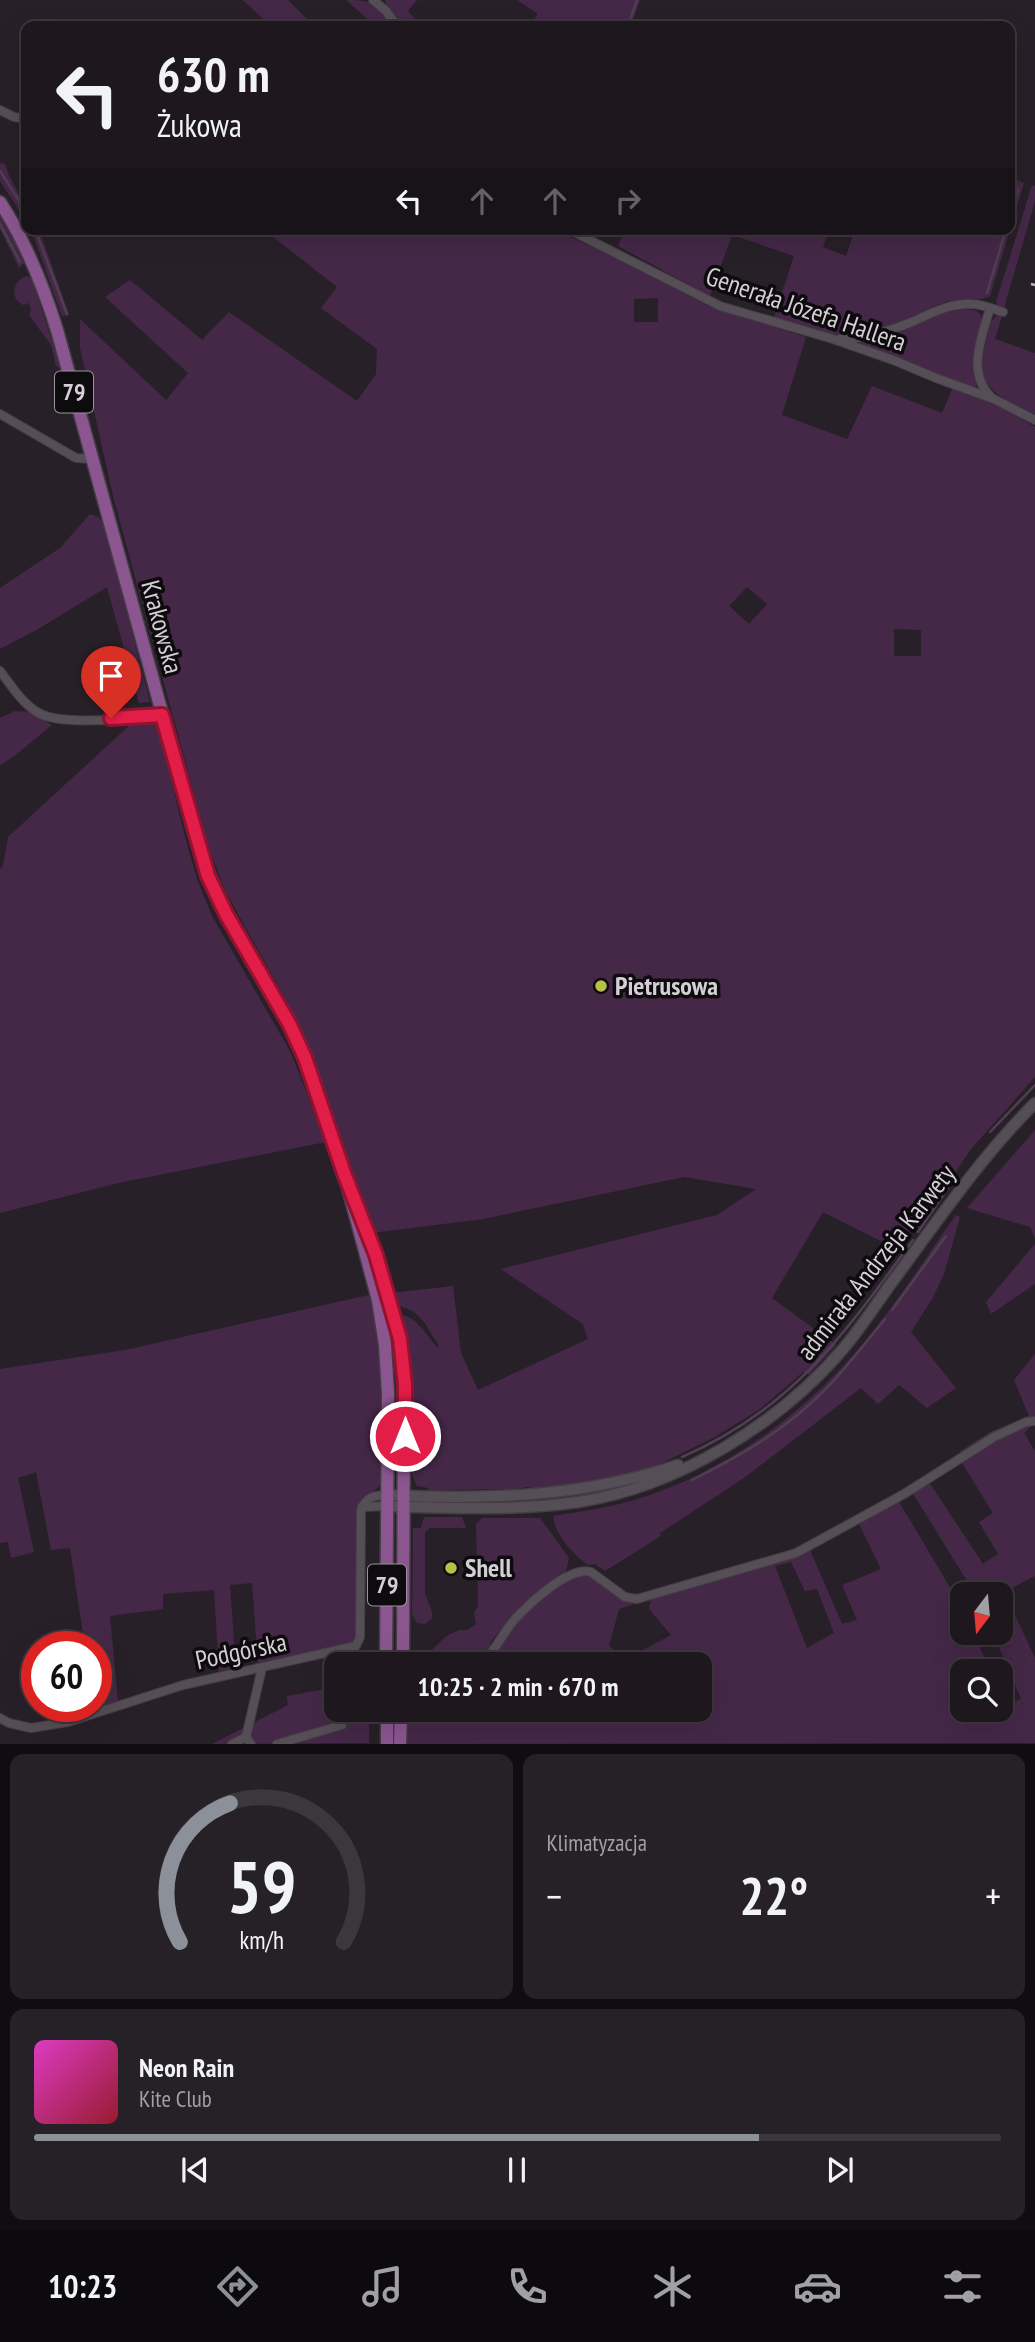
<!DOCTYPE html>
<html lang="pl">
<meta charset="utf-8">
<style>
:root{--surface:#1e181e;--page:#262127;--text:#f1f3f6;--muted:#a1a0a4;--line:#3c373c;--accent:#8c9099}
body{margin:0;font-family:"PT Sans Narrow",sans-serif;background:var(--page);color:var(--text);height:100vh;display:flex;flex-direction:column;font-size:26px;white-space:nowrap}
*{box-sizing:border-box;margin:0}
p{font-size:23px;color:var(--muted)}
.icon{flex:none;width:38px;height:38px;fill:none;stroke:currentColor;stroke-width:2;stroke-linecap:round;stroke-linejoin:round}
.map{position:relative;height:1744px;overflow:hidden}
.panel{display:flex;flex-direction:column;gap:10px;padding:10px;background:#100d10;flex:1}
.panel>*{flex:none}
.guide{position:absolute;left:21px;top:21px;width:994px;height:214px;border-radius:14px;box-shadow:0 7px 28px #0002,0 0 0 2px var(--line);background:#1e181e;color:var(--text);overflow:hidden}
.needle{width:46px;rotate:196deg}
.controls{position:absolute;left:950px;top:1582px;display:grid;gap:14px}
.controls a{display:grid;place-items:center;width:63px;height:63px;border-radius:14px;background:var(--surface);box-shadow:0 7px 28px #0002,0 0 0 2px var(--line);font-size:35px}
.speed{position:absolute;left:21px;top:1631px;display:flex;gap:14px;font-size:35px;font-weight:700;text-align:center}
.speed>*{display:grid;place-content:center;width:91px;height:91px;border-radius:50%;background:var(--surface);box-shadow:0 7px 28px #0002,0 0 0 2px var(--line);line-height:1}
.speed .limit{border:10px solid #d22;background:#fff;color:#111}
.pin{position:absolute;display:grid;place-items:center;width:60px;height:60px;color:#fff;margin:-72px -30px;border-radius:50% 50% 50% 0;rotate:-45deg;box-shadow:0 0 7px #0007}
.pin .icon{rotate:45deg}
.me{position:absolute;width:77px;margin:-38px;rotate:0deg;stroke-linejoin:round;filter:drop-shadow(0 0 5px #0008)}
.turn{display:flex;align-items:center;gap:24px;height:147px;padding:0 21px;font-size:32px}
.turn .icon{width:91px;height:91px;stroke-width:2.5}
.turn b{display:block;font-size:49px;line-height:60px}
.lanes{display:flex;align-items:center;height:66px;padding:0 21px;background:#0003;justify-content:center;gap:35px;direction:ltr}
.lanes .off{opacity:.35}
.big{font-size:52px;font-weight:800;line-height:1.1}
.panel .widget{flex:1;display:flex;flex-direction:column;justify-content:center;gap:10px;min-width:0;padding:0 24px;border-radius:14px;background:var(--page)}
.panel .dial{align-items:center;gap:0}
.dial svg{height:182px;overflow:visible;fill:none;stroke:var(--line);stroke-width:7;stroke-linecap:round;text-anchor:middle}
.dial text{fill:var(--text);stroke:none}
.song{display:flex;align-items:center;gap:21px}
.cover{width:84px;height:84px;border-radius:10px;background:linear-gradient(135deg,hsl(310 70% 55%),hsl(350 70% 35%))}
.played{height:7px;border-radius:4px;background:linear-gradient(90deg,var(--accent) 75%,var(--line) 75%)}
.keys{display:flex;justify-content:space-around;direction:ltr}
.heat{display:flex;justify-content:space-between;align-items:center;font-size:38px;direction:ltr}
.panel .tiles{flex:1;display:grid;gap:10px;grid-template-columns:1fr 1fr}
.widget:last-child{grid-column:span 2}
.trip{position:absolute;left:324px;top:1652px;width:388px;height:70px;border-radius:14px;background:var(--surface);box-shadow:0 7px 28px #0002,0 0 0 2px var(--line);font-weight:800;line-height:70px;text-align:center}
.tabs{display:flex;height:112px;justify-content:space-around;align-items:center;background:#0c0a0c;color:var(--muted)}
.tabs .icon{width:49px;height:49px}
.tabs .current{color:var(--accent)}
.tabs b{font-size:32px;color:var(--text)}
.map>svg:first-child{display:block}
</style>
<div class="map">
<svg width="1035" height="1744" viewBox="0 0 1035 1744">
<rect width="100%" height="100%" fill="#282028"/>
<g fill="#452848" fill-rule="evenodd">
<polygon points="243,0 288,0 314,26 270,26"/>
<path d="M346,0C374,0 377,4 392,26H366L371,22Z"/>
<polygon points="385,0 417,0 408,11 421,26 399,26 386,7"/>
<polygon points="517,0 640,0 631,26 529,26 538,14"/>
<path d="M0,163L5,164C11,186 26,198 26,221L0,181Z"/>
<path d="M1010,177L1024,183L990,296C976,303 958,297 942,303C913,315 871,338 838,335C817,332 794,323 774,317L794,256L732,235L710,296L618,246L625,229H829L823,247L846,256L855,229H1010Z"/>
<polygon points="1032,185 1035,186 1035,201 1004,308 998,306 996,302"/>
<polygon points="0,216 23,257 24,263 19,268 0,229"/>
<polygon points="31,229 39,229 69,315 62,316"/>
<path d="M263,229H552L597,249L710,307L806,337L782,415L847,439L872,386L942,413L953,387L1002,408L1035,427V1077L971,1149L917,1230H908L893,1247L823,1212L772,1298L836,1345L809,1375L803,1372L760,1409L713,1438L666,1461L634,1474L542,1489L528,1487L516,1489L429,1490L428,1488L417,1486L412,1475L419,1439L422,1436V1425L413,1424L409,1372L400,1315C418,1317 425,1334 437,1347L439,1346L424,1322L413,1311L394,1304L391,1293L453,1286L461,1353L478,1390L588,1339L583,1324L501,1269L717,1215L756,1189L684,1177L483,1219L371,1233L343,1156L341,1138L310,1049L279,987L225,891L208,845L113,496L80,348V319L166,400L188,373L105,297L130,280L202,340L229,312L357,401L376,374L377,349L321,308L337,287ZM658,298V322H634V299ZM747,587L767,604L749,624L729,606ZM894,629L921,630V656H894Z"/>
<path d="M27,276L32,279L61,369L56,366L51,345L29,315L31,310L29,303L23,305C9,298 13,280 27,276Z"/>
<path d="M964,309C969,310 976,309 980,314C985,321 974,346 973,357C972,367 974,375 977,384L975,387L971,388L906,361L852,344L892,335L943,313Z"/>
<path d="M998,315L1002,316L995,339L1035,353V414C995,394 972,389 987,338C989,329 990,319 998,315Z"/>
<polygon points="90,514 98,517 104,524 150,702 139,703 107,587 38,629 0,649 0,588 60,548"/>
<polygon points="15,711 30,712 52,725 13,757 0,765 0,718"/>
<polygon points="157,721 184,833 197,879 212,916 291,1053 326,1142 118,1183 0,1213 0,869 3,866 8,837 131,724"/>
<polygon points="1035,1130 1035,1238 1030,1227 967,1208"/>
<path d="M956,1215L960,1217L944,1274L932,1299L911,1332L956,1388L927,1408L899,1385L878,1404L861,1388L744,1478L660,1533L661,1536L605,1571L595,1564L588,1565C573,1554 555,1535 553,1516C579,1512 606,1508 631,1501C718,1476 796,1420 855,1353C893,1310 923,1261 956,1215Z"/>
<polygon points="1035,1244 1035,1284 991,1314 986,1302"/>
<path d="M373,1294C384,1356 382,1419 382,1482C376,1494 361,1495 357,1509L358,1635L355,1641L346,1647L258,1663L252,1583L230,1585L236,1669L219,1672L214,1590L163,1594V1609L110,1616L118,1701L94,1710L93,1706H96V1647H85L70,1548L51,1550L36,1472L18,1478L34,1552L11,1558L8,1542L0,1543V1369L125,1350Z"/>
<path d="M1035,1354V1422L1024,1433L1035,1451V1576L1004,1592L1035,1658V1743L405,1744V1710H700V1664H408V1659L432,1650L445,1637L459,1630H467L476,1624L474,1613L478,1606V1600L476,1524L482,1518H540L569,1558L566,1571L560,1578L513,1615L490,1643L499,1650C504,1640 510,1631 517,1623C528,1611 573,1571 588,1574C602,1578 619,1597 634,1604L619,1609L609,1646L626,1659L671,1635L649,1609L651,1599L797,1556L810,1550L842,1624L857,1620L842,1585L881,1569L858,1522L898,1500L961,1606L962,1633H973L991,1671H962V1710H1001V1694L1006,1706L1021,1699L993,1633H1001V1594H975L912,1492L929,1482L983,1564L998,1554L979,1522L993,1513L962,1463L966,1461L959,1452L990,1432L1029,1416L1014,1380ZM791,1562L805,1591L817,1589L834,1633L807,1648L775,1566Z"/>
<polygon points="424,1517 462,1517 466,1528 430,1528 425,1532 425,1593 432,1612 432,1618 425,1624 417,1623 412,1614 413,1528 421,1528"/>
<polygon points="336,1687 336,1710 369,1710 369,1743 212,1744 288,1705 287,1696"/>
</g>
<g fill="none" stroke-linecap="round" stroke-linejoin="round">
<g stroke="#503e53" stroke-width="2.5">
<polyline points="628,26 637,0"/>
<polyline points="0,171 26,212"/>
<polyline points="1010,218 1018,190"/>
<polyline points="0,224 20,262"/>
<polyline points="35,229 67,314"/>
<polyline points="987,293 1006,229"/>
<polyline points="990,1132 1035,1085"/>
<polyline points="918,1232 955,1178"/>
<polyline points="892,1310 946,1236"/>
<path d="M682,1457C793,1409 845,1333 913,1240"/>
<path d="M692,1480C734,1459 775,1436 810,1404C838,1379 861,1348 885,1319"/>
</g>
<g stroke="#433d44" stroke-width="10">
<g id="minor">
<polyline points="373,0 386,11 397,26"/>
<polyline points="0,110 14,117 26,119"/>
<polyline points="568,229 720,306 833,339 893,360 936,378 994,399 1035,420"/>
<path d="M990,308C982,337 966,372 991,397"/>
<path d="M840,339C866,339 890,331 914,321C932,313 950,303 971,304C982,304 993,309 1003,312"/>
<polyline points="0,414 76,458 92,459"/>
<path d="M0,671C11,685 21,702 37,712C60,727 134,718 162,715"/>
<polyline points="362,1507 388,1506"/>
<path d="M483,1664C495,1650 503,1633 515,1619C530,1603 569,1566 591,1572L625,1597L637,1599L796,1553L904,1494L994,1437L1026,1422L1035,1421"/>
<path d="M0,1718L9,1723L31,1728L68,1722L183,1685L356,1646L360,1637L361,1510C366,1497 374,1495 388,1495"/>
<polyline points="232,1744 246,1737"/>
<polyline points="251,1744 246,1737 262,1668"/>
<polyline points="277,1744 342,1725"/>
</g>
</g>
<g stroke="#433d44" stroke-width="13">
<g id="secondary">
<path d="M388,1495C486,1500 584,1497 678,1465"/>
<path d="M388,1506C450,1508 516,1511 578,1502C677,1487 779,1424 843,1349C860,1329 875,1306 890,1285C936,1223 980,1158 1035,1103"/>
</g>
</g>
<g stroke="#433d44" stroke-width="15">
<g id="primary">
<path d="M0,202C26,242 43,285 57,330L201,855L226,914L290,1025L305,1058L344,1173L378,1300L385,1345L388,1394L386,1664"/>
<polyline points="368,1231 397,1325 404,1369 403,1664"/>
<polyline points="387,1744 387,1710"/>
<polyline points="400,1744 401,1710"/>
</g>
</g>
<use href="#minor" stroke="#564e56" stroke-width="8"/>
<use href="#secondary" stroke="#564e56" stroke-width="10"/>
<use href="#primary" stroke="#8b5690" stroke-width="12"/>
<polyline stroke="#bfbabf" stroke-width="2.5" stroke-dasharray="12 12" stroke-linecap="butt" points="1031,284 1035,285"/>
</g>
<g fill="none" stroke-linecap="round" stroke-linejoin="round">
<g stroke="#92132f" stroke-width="18">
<polyline id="route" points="111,718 162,715 208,876 226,914 290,1025 305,1058 344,1173 376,1255 400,1339 405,1385 405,1436"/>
</g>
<use href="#route" stroke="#e11d48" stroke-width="12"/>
</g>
<g fill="#b7c148" stroke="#0e0b0f" stroke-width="2.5">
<circle cx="601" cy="986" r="7"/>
<circle cx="451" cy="1568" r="7"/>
</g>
<g text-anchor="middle" stroke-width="7" stroke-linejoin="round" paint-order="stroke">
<g fill="#0e0b0f" stroke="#999499" stroke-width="2">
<rect x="55" y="371.5" width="38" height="41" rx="5"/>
<rect x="368" y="1564.5" width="38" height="41" rx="5"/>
</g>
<g font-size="24" font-weight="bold" fill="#d4cfd4">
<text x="74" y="400">79</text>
<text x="387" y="1593">79</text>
</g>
<g font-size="26" fill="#d4cfd4" stroke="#0e0b0f">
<text transform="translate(806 309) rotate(19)" y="9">Generała Józefa Hallera</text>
<text transform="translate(162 627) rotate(75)" y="9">Krakowska</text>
<text transform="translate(876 1262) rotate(-52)" y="9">admirała Andrzeja Karwety</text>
<text transform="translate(241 1651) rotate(-12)" y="9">Podgórska</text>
</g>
<g font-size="26" font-weight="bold" fill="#d4cfd4" stroke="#0e0b0f" text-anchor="start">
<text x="615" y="995">Pietrusowa</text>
<text x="465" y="1577">Shell</text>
</g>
</g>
</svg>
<div class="controls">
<a><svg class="needle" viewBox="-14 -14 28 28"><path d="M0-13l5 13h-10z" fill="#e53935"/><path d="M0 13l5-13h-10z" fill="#a1a0a4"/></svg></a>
<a><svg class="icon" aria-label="search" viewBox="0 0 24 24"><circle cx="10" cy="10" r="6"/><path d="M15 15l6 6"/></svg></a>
</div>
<div class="speed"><div class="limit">60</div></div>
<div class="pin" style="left:111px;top:718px;background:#d93025"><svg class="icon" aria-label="arrive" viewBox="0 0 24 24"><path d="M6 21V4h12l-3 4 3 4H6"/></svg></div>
<svg class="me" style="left:405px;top:1436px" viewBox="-20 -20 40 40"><circle r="17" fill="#e11d48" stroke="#fff" stroke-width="3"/><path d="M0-11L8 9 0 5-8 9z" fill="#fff"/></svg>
<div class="trip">10:25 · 2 min · 670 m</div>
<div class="guide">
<div class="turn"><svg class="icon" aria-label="left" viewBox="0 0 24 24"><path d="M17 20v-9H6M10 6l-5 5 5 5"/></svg><div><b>630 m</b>Żukowa</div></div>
<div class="lanes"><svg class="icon" aria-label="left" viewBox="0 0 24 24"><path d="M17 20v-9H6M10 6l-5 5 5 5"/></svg><svg class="icon off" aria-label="ahead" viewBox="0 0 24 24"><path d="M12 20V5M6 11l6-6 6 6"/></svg><svg class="icon off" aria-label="ahead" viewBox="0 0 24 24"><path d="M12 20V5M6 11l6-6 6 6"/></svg><svg class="icon off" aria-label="right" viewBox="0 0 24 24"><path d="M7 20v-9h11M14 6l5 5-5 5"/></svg></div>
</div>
</div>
<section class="panel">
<div class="tiles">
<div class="widget dial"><svg viewBox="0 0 100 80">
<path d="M14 69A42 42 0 1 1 86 69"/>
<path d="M14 69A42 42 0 0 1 36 8" stroke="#8c9099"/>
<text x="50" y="56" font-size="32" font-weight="700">59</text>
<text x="50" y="72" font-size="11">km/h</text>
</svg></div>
<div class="widget"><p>Klimatyzacja</p>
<div class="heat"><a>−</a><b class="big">22°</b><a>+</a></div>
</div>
<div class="widget">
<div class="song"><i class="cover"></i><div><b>Neon Rain</b><p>Kite Club</p></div></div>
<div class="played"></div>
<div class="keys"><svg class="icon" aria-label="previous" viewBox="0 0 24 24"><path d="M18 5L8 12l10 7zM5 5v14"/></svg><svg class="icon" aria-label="pause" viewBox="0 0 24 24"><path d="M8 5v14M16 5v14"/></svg><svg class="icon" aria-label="next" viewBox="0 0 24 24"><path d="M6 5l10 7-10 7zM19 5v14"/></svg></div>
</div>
</div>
</section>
<nav class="tabs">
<b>10:23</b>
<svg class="icon current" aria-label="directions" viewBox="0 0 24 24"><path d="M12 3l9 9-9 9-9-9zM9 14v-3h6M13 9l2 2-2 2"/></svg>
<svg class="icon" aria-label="music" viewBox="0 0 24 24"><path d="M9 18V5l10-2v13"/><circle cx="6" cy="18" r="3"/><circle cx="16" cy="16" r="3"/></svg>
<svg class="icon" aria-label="phone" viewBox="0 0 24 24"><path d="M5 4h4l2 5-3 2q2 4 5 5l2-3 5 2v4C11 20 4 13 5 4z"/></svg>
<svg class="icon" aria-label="climate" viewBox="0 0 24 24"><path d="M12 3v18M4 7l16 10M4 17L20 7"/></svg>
<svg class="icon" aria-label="car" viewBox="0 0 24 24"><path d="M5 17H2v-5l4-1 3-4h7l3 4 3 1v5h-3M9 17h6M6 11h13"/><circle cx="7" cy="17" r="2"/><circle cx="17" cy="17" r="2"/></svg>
<svg class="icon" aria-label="filters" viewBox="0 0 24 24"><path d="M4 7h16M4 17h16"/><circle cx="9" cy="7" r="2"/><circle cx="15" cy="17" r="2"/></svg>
</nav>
